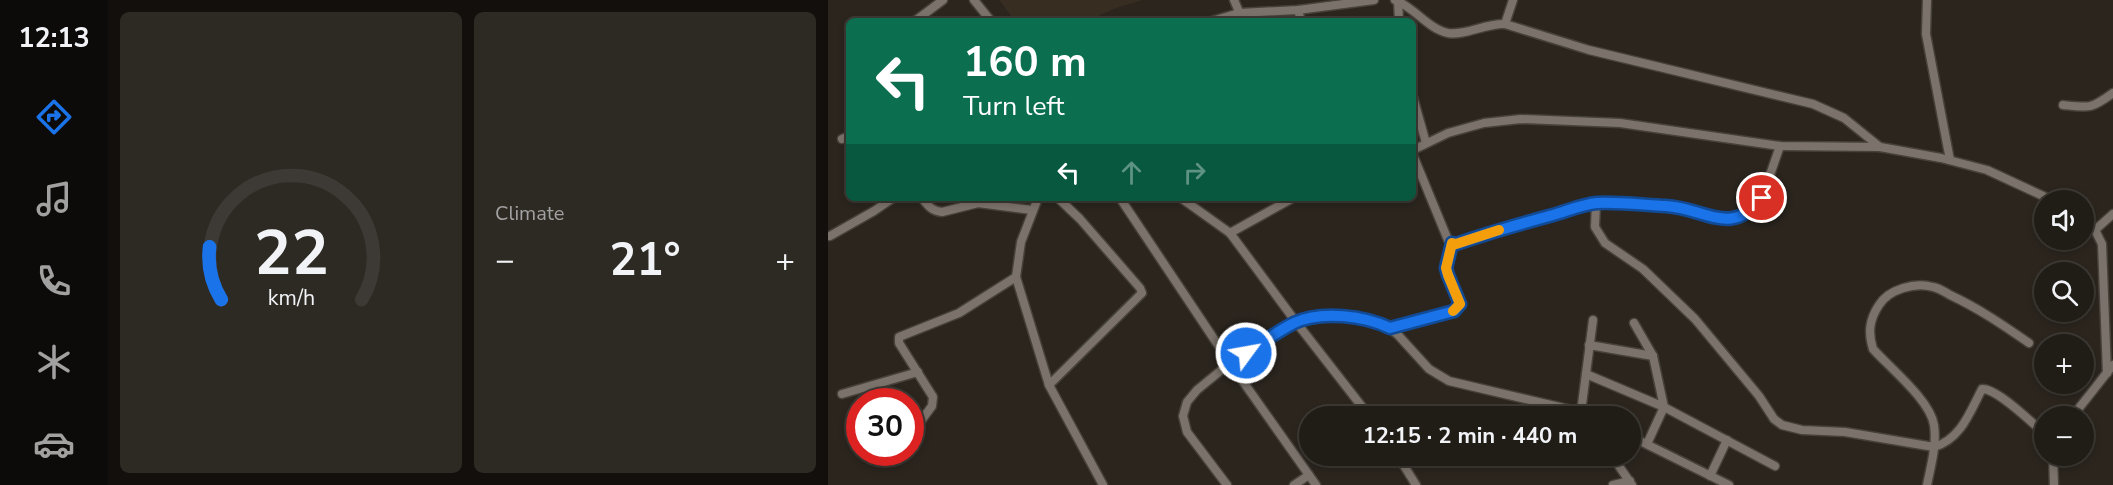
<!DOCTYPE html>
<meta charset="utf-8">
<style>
:root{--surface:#201c16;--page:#2d2923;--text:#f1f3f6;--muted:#a2a1a1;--line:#3d3a35;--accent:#1a73e8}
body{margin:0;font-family:"Nunito Sans",sans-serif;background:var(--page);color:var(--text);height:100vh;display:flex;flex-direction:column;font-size:22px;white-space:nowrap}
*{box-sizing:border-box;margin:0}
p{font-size:20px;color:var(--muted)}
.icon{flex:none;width:33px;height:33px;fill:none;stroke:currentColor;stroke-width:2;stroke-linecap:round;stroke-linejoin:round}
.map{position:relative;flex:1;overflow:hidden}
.details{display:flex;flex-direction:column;gap:12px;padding:12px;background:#120f0c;width:720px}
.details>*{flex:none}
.top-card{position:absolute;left:18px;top:18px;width:570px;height:183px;border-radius:9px;box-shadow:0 3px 9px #0003,0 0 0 2px var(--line);background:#0b6e4f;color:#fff;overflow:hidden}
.tools{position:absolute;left:1206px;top:190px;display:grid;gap:12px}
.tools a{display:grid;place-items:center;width:60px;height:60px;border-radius:50%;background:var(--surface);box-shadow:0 3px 9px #0003,0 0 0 2px var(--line);font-size:30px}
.speed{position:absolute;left:18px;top:388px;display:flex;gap:12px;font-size:30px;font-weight:700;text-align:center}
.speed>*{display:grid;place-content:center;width:78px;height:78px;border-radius:50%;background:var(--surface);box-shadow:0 3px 9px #0003,0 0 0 2px var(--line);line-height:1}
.speed .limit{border:9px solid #d22;background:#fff;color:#111}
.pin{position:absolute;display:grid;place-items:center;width:51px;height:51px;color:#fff;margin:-26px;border:3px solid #fff;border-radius:50%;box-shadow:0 2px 6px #0007}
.me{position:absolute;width:66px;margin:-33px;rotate:58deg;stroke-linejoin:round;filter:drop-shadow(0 0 4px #0008)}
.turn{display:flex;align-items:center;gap:21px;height:126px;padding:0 18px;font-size:27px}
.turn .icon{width:78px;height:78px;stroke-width:2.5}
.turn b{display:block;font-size:42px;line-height:51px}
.lanes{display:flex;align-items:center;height:57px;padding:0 18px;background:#0003;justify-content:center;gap:30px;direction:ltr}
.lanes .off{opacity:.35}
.big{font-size:45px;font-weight:700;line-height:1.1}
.details .card{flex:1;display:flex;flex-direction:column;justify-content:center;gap:9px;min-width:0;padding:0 21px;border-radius:9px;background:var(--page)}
.details .dial{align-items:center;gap:0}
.dial svg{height:156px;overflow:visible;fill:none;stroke:var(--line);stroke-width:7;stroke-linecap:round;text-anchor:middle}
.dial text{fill:var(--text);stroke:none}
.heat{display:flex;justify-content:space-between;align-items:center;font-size:33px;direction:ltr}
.details .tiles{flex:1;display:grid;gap:12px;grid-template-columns:repeat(2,1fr)}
.trip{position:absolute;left:471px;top:406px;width:342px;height:60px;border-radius:30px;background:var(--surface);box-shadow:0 3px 9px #0003,0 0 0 2px var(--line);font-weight:700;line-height:60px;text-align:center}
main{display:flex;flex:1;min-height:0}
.menu{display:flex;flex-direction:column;width:108px;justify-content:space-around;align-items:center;background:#0d0b09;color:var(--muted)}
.menu .icon{width:42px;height:42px}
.menu .on{color:var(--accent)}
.menu b{font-size:27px;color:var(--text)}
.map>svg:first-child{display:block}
</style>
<main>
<nav class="menu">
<b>12:13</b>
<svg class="icon on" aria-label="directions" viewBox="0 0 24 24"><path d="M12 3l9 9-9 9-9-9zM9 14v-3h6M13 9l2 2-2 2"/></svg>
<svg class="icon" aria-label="music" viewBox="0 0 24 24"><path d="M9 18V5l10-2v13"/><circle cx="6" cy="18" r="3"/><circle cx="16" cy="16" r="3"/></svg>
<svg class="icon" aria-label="phone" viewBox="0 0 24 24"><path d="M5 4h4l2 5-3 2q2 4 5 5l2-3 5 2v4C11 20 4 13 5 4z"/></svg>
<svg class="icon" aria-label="climate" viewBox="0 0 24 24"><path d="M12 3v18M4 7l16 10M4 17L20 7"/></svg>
<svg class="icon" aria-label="car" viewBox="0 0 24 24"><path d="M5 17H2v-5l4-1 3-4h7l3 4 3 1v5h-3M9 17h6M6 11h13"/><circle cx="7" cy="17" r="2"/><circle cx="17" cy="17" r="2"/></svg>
</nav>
<section class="details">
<div class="tiles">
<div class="card dial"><svg viewBox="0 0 100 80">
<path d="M14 69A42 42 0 1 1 86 69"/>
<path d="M14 69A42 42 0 0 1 8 42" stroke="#1a73e8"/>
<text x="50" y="56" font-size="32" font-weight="700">22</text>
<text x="50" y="72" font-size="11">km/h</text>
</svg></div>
<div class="card"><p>Climate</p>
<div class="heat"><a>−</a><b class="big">21°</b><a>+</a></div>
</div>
</div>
</section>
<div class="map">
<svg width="1285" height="485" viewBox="0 0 1285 485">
<rect width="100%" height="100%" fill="#2b251e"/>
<polygon fill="#382d21" points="171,0 315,0 288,8 259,21 187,21"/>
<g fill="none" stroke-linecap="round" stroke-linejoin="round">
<g stroke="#47413b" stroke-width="11">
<g id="minor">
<polyline points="146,0 163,21"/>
<polyline points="406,0 415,21"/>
<path d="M567,0C586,7 600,29 620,33C637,36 658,23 677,24L761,50L985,104L1016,118L1052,147"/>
<polyline points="1099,0 1098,34 1122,160"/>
<polyline points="570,1 571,21"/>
<polyline points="470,10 473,21"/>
<polyline points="87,21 115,0"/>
<polyline points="384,21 411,13 470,10 546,0"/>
<polyline points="677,24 685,0"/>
<polyline points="585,97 598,143"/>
<path d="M1235,105C1262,108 1263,109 1285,93"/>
<polyline points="14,139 21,136"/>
<polyline points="585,150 620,133 656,123 693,119 792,123 952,146 1052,147 1113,158 1159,170 1226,201"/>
<polyline points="585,155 620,240 624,243"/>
<path d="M94,198C100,206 104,211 114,212L150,203L204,210"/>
<polyline points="210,198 193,242 188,277 221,385 275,485"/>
<polyline points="292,198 402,363 488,485"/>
<polyline points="353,198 402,233 468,322 542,417"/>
<path d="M768,203L767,227L777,243L815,269L867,319L931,396L946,419L954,425L974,430L1017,432L1106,447C1133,439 1142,412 1154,389C1169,388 1204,423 1216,433"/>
<polyline points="1256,220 1267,230 1274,244 1279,373"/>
<polyline points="1267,230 1285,214"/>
<polyline points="402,233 465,198"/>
<polyline points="2,236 46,211 65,198"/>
<polyline points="624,243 628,244 658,233 768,203 845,207 884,218 899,220 912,218 925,209 934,198 952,146"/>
<polyline points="806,323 825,356 836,407 819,444"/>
<path d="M562,328L625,311L631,306C633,294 622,284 619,273C617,263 621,253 624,243"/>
<polyline points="761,345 825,356"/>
<polyline points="758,374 836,407 947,466"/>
<polyline points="221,385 314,293 312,288 252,219 230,198"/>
<polyline points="14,394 90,372"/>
<polyline points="763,417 753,412 765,320"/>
<polyline points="1244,417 1285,365"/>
<polyline points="84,433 104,406 105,397 71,343 71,337 131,313 188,277"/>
<polyline points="802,436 901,485"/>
<polyline points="570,456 588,485"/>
<polyline points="784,456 804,485"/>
<polyline points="1225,456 1226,485"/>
<polyline points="882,476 899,440"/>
<polyline points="399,485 359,432 355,416 359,402 369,390 402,363 468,322 495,317 523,317 553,324 562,328 570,335 601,369 621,381 753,412 757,417"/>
<polyline points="466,485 481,475"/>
<polyline points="785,485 802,481"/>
<path d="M1099,485C1103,465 1109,445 1106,425C1102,400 1062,368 1045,349C1040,333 1041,320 1051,305C1061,289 1087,282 1105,287C1111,288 1117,292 1122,295C1150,308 1175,325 1201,343"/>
</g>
</g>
<use href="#minor" stroke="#7b736b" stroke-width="8"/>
</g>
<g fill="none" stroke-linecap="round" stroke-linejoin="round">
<g stroke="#114b97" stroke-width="15">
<path id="route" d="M418,353C434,343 450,331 466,323C493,310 537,316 562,328L626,311L632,304L620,275L618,268L624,243L628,244C660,233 692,224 725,215C739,211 755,204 769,203C792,202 816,205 838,206C877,208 903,238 934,198"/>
</g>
<use href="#route" stroke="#1a73e8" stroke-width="10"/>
<polyline stroke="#f59e0b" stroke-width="10" points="625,311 632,304 620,275 618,268 624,243 628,244 671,230"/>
</g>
</svg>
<div class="tools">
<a><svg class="icon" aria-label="sound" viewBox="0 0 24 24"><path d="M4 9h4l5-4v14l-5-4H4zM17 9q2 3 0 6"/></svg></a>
<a><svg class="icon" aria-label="search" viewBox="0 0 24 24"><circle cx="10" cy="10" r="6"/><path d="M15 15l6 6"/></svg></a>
<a>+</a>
<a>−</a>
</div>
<div class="speed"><div class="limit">30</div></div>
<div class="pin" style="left:934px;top:198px;background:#d93025"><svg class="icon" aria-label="arrive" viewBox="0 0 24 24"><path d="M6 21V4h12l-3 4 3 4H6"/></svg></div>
<svg class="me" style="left:418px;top:353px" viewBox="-20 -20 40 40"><circle r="17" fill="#1a73e8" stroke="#fff" stroke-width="3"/><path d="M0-11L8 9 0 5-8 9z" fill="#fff"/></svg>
<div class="trip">12:15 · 2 min · 440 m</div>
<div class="top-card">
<div class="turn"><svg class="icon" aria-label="left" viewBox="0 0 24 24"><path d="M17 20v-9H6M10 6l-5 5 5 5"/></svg><div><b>160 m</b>Turn left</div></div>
<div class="lanes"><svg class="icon" aria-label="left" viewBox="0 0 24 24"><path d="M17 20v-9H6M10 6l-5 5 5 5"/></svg><svg class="icon off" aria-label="ahead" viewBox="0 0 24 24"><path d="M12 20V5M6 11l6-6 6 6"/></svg><svg class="icon off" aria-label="right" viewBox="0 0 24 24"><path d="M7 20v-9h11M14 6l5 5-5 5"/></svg></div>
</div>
</div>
</main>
